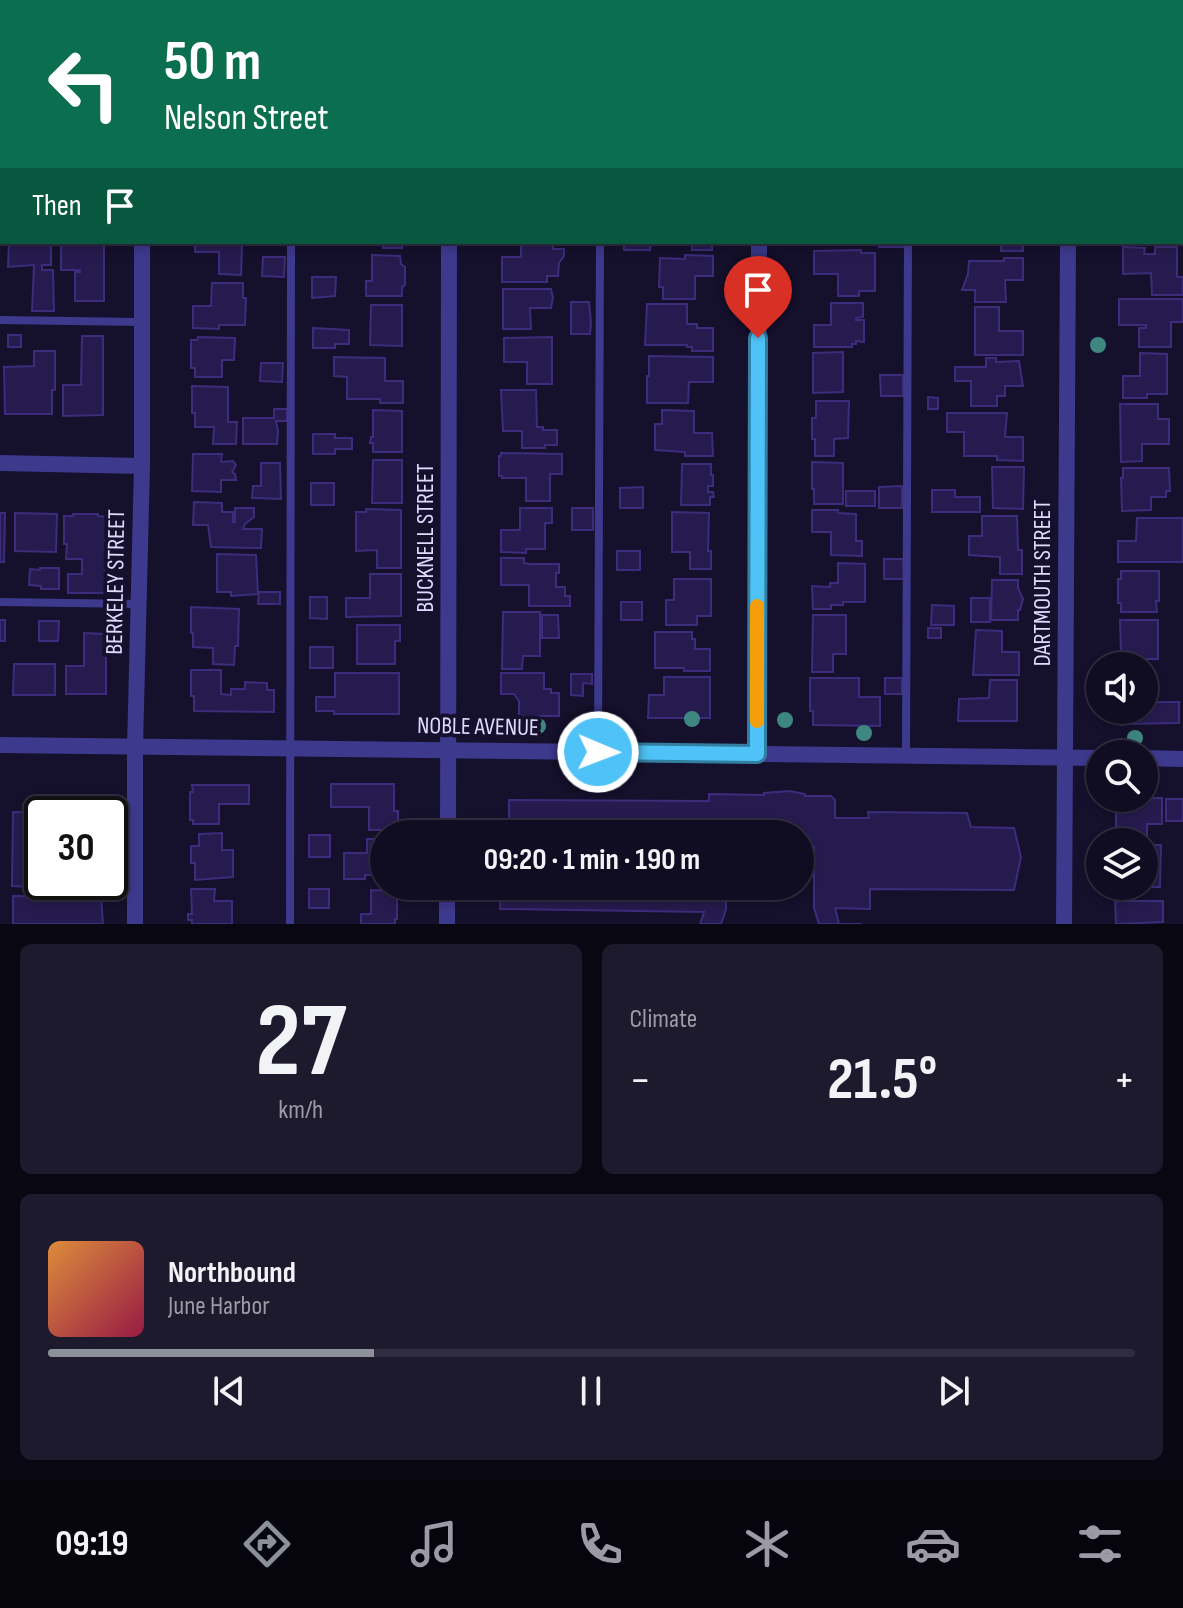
<!DOCTYPE html>
<meta charset="utf-8">
<style>
:root{--surface:#100c21;--page:#1e1a2e;--text:#f1f3f6;--muted:#9c9ba5;--line:#302c3f;--accent:#8c9099}
body{margin:0;font-family:"Sofia Sans Condensed",sans-serif;background:var(--page);color:var(--text);height:100vh;display:flex;flex-direction:column;font-size:30px;white-space:nowrap}
*{box-sizing:border-box;margin:0}
p{font-size:26px;color:var(--muted)}
.icon{flex:none;width:44px;height:44px;fill:none;stroke:currentColor;stroke-width:2;stroke-linecap:round;stroke-linejoin:round}
.map{position:relative;height:924px;overflow:hidden}
.panel{display:flex;flex-direction:column;gap:20px;padding:20px;background:#090712;flex:1}
.panel>*{flex:none}
.hud{position:absolute;left:0px;top:0px;width:1184px;height:244px;box-shadow:0 4px 12px #0003,0 0 0 2px var(--line);background:#0b6e4f;color:#fff;overflow:hidden}
.fabs{position:absolute;left:1086px;top:652px;display:grid;gap:16px}
.fabs a{display:grid;place-items:center;width:72px;height:72px;border-radius:50%;background:var(--surface);box-shadow:0 4px 12px #0003,0 0 0 2px var(--line);font-size:40px}
.speed{position:absolute;left:24px;top:796px;display:flex;gap:16px;font-size:40px;font-weight:700;text-align:center}
.speed>*{display:grid;place-content:center;width:104px;height:104px;border-radius:50%;background:var(--surface);box-shadow:0 4px 12px #0003,0 0 0 2px var(--line);line-height:1}
.speed .limit{border:4px solid #111;border-radius:12px;background:#fff;color:#111}
.pin{position:absolute;display:grid;place-items:center;width:68px;height:68px;color:#fff;margin:-82px -34px;border-radius:50% 50% 50% 0;rotate:-45deg;box-shadow:0 0 8px #0007}
.pin .icon{rotate:45deg}
.me{position:absolute;width:88px;margin:-44px;rotate:91deg;stroke-linejoin:round;filter:drop-shadow(0 0 6px #0008)}
.turn{display:flex;align-items:center;gap:28px;height:168px;padding:0 32px;font-size:36px}
.turn .icon{width:104px;height:104px;stroke-width:2.5}
.turn b{display:block;font-size:56px;line-height:68px}
.then{display:flex;align-items:center;height:76px;padding:0 32px;background:#0003;gap:16px;font-size:30px}
.big{font-size:60px;font-weight:700;line-height:1.1}
.panel .card{flex:1;display:flex;flex-direction:column;justify-content:center;gap:12px;min-width:0;padding:0 28px;border-radius:12px;background:var(--page)}
.panel .dial{align-items:center;gap:0}
.dial b{font-size:104px;line-height:1}
.song{display:flex;align-items:center;gap:24px}
.cover{width:96px;height:96px;border-radius:12px;background:linear-gradient(135deg,hsl(30 70% 55%),hsl(340 70% 35%))}
.played{height:8px;border-radius:4px;background:linear-gradient(90deg,var(--accent) 30%,var(--line) 30%)}
.keys{display:flex;justify-content:space-around;direction:ltr}
.heat{display:flex;justify-content:space-between;align-items:center;font-size:44px;direction:ltr}
.panel .tiles{flex:1;display:grid;gap:20px;grid-template-columns:1fr 1fr}
.card:last-child{grid-column:span 2}
.trip{position:absolute;left:370px;top:820px;width:444px;height:80px;border-radius:40px;background:var(--surface);box-shadow:0 4px 12px #0003,0 0 0 2px var(--line);font-weight:700;line-height:80px;text-align:center}
.tabs{display:flex;height:128px;justify-content:space-around;align-items:center;background:#06050d;color:var(--muted)}
.tabs .icon{width:56px;height:56px}
.tabs .on{color:var(--accent)}
.tabs b{font-size:36px;color:var(--text)}
.map>svg:first-child{display:block}
</style>
<div class="map">
<svg width="1183" height="924" viewBox="0 0 1183 924">
<rect width="100%" height="100%" fill="#15102c"/>
<g fill="#261b4e" stroke="#3c2c7b" stroke-width="2">
<rect x="347" y="0" width="54" height="2"/>
<polygon points="9,242 51,242 51,265 42,265 42,270 53,270 54,311 32,311 34,265 8,267"/>
<polygon points="61,242 104,242 104,301 75,301 75,272 80,272 80,270 61,270"/>
<polygon points="195,242 258,242 258,244 242,244 241,275 219,274 219,252 195,252"/>
<rect x="383" y="242" width="19" height="6"/>
<polygon points="521,242 553,242 553,249 564,249 564,256 559,263 558,276 547,276 547,282 502,282 502,257 521,257"/>
<polygon points="624,242 651,242 650,250 624,250"/>
<rect x="692" y="242" width="20" height="8"/>
<rect x="879" y="242" width="24" height="5"/>
<rect x="1001" y="242" width="22" height="9"/>
<polygon points="1123,247 1145,248 1144,254 1155,254 1155,247 1177,247 1177,277 1183,277 1183,295 1152,295 1151,273 1123,274"/>
<polygon points="861,250 861,253 875,253 875,291 859,291 859,296 838,296 838,274 814,274 814,251"/>
<polygon points="372,255 400,256 401,264 405,267 405,285 402,287 402,296 366,296 366,281 372,281"/>
<polygon points="685,255 713,256 713,276 695,276 695,299 663,299 663,287 659,287 660,258 685,259"/>
<polygon points="263,257 285,257 284,277 262,276"/>
<polygon points="1004,258 1023,258 1023,280 1005,280 1006,302 975,302 975,290 962,290 968,274 969,261 1004,261"/>
<polygon points="312,277 336,277 335,296 312,298"/>
<polygon points="212,283 243,283 243,298 246,298 245,325 219,325 219,329 193,328 193,306 211,306"/>
<polygon points="503,289 551,289 553,298 551,308 530,308 531,329 503,329"/>
<polygon points="1119,299 1183,299 1183,322 1171,322 1171,347 1139,347 1139,328 1146,328 1146,325 1119,325"/>
<polygon points="571,302 589,302 591,323 590,334 571,334"/>
<polygon points="831,303 863,303 863,317 856,318 856,320 864,320 864,342 856,341 856,344 852,344 852,347 814,347 814,325 831,325"/>
<polygon points="647,304 687,304 687,324 697,324 697,328 713,328 713,351 692,351 692,347 687,347 687,345 645,345"/>
<polygon points="371,305 402,305 402,346 370,345"/>
<polygon points="975,307 999,307 999,331 1023,331 1023,355 975,355"/>
<polygon points="313,328 349,330 349,344 335,344 335,348 313,348"/>
<rect x="8" y="335" width="13" height="12"/>
<polygon points="82,336 103,336 103,415 63,416 63,385 81,385"/>
<polygon points="198,337 235,338 234,360 222,360 222,377 195,377 195,368 191,368 191,340 197,340"/>
<polygon points="552,337 552,384 527,384 527,362 504,362 504,338"/>
<polygon points="34,351 55,351 55,390 52,390 52,414 5,414 4,367 34,366"/>
<polygon points="843,352 843,392 813,393 813,353"/>
<polygon points="1140,353 1167,354 1167,394 1147,394 1147,398 1123,398 1123,376 1140,376"/>
<polygon points="649,356 713,357 713,382 689,382 688,403 647,403 647,376 649,376"/>
<polygon points="334,357 385,358 385,381 403,381 403,403 380,403 380,399 347,399 347,377 334,376"/>
<polygon points="986,358 996,358 996,362 1019,361 1023,386 1005,386 1005,396 997,396 997,406 971,406 971,381 955,381 955,367 986,367"/>
<polygon points="261,363 283,363 282,382 260,381"/>
<polygon points="880,375 903,375 903,396 881,396"/>
<polygon points="192,386 228,387 228,422 237,422 236,444 213,444 214,427 195,427 195,413 192,413"/>
<polygon points="501,390 536,390 537,427 543,427 543,430 557,430 557,445 545,445 545,448 522,448 522,431 503,431"/>
<polygon points="928,397 938,398 938,409 928,409"/>
<polygon points="816,401 849,401 848,438 834,439 834,456 815,456 815,439 812,439 812,418 816,418"/>
<polygon points="1120,404 1158,404 1158,419 1169,419 1169,444 1142,444 1142,461 1121,462"/>
<polygon points="274,409 287,409 287,421 276,421 278,431 277,444 243,444 243,418 274,418"/>
<polygon points="373,410 402,411 402,452 373,452 373,443 370,443 371,437 373,437"/>
<polygon points="662,410 694,411 694,433 712,433 713,456 685,456 685,452 655,450 655,424 662,424"/>
<polygon points="947,413 1007,413 1005,437 1023,437 1023,461 997,460 997,456 964,456 964,432 947,432"/>
<polygon points="313,434 335,434 335,438 352,438 352,449 335,449 335,454 313,454"/>
<polygon points="501,453 562,454 562,474 550,474 550,501 526,501 526,478 502,478 502,476 499,476 499,456 501,456"/>
<polygon points="193,454 222,454 221,462 233,461 236,465 232,472 235,474 236,480 221,480 221,492 192,491"/>
<polygon points="373,460 402,460 402,503 372,503"/>
<polygon points="812,462 843,463 843,504 814,504 814,489 812,489"/>
<polygon points="261,463 280,463 281,499 252,498 253,486 261,486"/>
<polygon points="682,464 711,464 711,475 713,475 713,486 708,486 708,492 713,492 714,497 710,497 710,505 681,505"/>
<polygon points="992,467 1024,467 1023,509 993,508"/>
<polygon points="1123,468 1169,468 1170,491 1166,491 1166,497 1151,497 1151,510 1122,511 1121,478 1123,478"/>
<rect x="311" y="483" width="23" height="22"/>
<polygon points="902,486 902,508 879,508 879,487"/>
<polygon points="643,487 643,508 620,508 620,488"/>
<polygon points="932,490 955,490 955,497 980,497 980,512 932,512"/>
<rect x="846" y="491" width="29" height="15"/>
<polygon points="194,502 222,503 222,512 233,512 233,522 235,522 235,508 254,508 254,517 245,524 243,529 262,529 261,548 211,547 208,525 193,525"/>
<polygon points="520,508 552,508 552,523 545,523 545,549 526,549 526,553 501,552 501,530 520,530"/>
<rect x="572" y="508" width="21" height="22"/>
<polygon points="366,509 401,510 401,568 377,568 377,550 356,551 356,512 366,512"/>
<polygon points="812,510 838,510 838,513 856,514 856,541 862,541 862,556 831,555 831,532 812,532"/>
<polygon points="672,512 709,513 708,551 711,551 711,569 690,569 690,552 672,552"/>
<polygon points="0,513 5,513 4,562 0,562"/>
<polygon points="15,513 57,514 56,552 15,551"/>
<polygon points="73,514 98,514 98,516 106,517 105,593 68,593 68,574 82,574 82,559 66,559 67,544 64,544 64,516 73,516"/>
<polygon points="982,516 1017,516 1018,550 1022,550 1022,574 1000,574 1000,557 969,555 969,536 982,536"/>
<polygon points="1137,518 1183,518 1183,562 1118,562 1118,541 1136,541"/>
<rect x="617" y="551" width="23" height="19"/>
<polygon points="217,554 256,555 258,594 231,596 231,592 217,592"/>
<polygon points="501,558 524,558 524,563 529,564 559,564 559,573 556,573 556,587 565,587 565,596 570,596 570,606 529,606 529,585 501,585"/>
<polygon points="884,559 903,559 904,579 884,579"/>
<polygon points="838,563 865,564 865,602 843,602 843,605 831,605 831,609 813,609 812,586 830,587 830,583 838,583"/>
<polygon points="40,568 59,568 59,589 41,589 41,586 29,585 30,569 40,570"/>
<polygon points="1121,571 1159,571 1159,601 1156,601 1157,612 1121,612 1121,603 1118,603 1118,579 1121,579"/>
<polygon points="370,574 401,574 401,616 346,617 346,598 370,598"/>
<polygon points="674,579 711,579 711,616 697,616 697,625 666,625 666,600 674,600"/>
<polygon points="992,580 1018,580 1018,588 1023,599 1020,610 1018,610 1018,620 991,620"/>
<polygon points="259,592 280,592 280,604 258,604"/>
<polygon points="310,597 327,597 327,619 310,618"/>
<rect x="971" y="598" width="19" height="24"/>
<rect x="621" y="602" width="21" height="18"/>
<polygon points="932,605 954,606 954,625 931,625"/>
<polygon points="191,607 239,609 238,646 235,646 234,665 213,664 213,648 193,647 193,633 191,633"/>
<polygon points="503,612 540,612 540,656 523,656 522,669 502,669"/>
<polygon points="542,615 558,615 559,638 542,638"/>
<polygon points="813,615 846,615 846,654 833,654 833,672 812,672"/>
<rect x="0" y="620" width="5" height="21"/>
<polygon points="1120,620 1158,620 1158,659 1140,659 1140,666 1116,666 1116,654 1121,654"/>
<polygon points="39,621 59,621 58,641 39,641"/>
<polygon points="357,625 400,625 400,641 395,641 395,664 357,664"/>
<rect x="928" y="628" width="13" height="10"/>
<polygon points="976,630 1002,631 1002,652 1019,652 1019,675 973,675"/>
<polygon points="655,632 692,632 692,639 695,639 695,649 710,649 710,671 684,671 684,668 655,668"/>
<polygon points="84,633 106,634 106,694 66,694 66,666 84,666"/>
<rect x="310" y="647" width="23" height="21"/>
<polygon points="14,664 55,664 55,695 13,695"/>
<polygon points="191,670 221,670 221,694 231,695 231,689 245,689 245,682 267,683 267,690 274,690 274,712 194,711 194,696 191,696"/>
<polygon points="335,673 399,673 399,714 334,714 334,711 316,711 316,697 335,697"/>
<polygon points="501,673 544,673 544,689 551,689 551,693 559,693 559,716 519,716 519,701 514,694 501,694"/>
<polygon points="571,674 592,674 592,684 583,683 583,696 571,695"/>
<polygon points="664,677 710,677 710,718 648,718 649,695 664,695"/>
<polygon points="810,678 859,678 859,697 880,697 880,726 813,725 813,711 810,711"/>
<rect x="885" y="678" width="17" height="16"/>
<polygon points="990,680 1017,680 1017,721 958,721 959,699 989,698"/>
<polygon points="1144,682 1147,682 1147,702 1179,702 1179,723 1123,724 1123,710 1118,710 1144,710"/>
<polygon points="331,784 394,784 394,811 398,811 398,830 369,830 369,807 331,807"/>
<polygon points="192,785 249,785 249,804 219,804 219,824 193,824 193,820 190,820 190,792 193,792"/>
<polygon points="790,791 805,794 805,796 831,796 835,800 835,818 869,818 868,812 967,813 971,827 1014,828 1021,857 1014,890 870,889 870,909 835,908 839,924 862,924 819,924 814,908 814,847 800,847 800,834 509,834 509,800 709,801 709,794 764,795 764,793"/>
<polygon points="1116,798 1162,798 1162,824 1147,824 1147,841 1116,841"/>
<rect x="1166" y="799" width="17" height="22"/>
<polygon points="13,812 61,813 42,814 42,840 33,840 33,887 12,886"/>
<polygon points="222,833 222,850 233,850 233,877 195,880 195,863 191,863 191,846 199,846 199,834"/>
<rect x="309" y="835" width="21" height="22"/>
<polygon points="367,839 384,839 384,875 365,875 365,879 344,879 344,853 367,853"/>
<polygon points="1144,845 1161,845 1160,887 1116,887 1144,886"/>
<polygon points="44,882 100,882 100,892 44,891"/>
<polygon points="501,886 726,886 726,909 721,924 700,924 704,912 500,909"/>
<polygon points="191,889 215,889 214,901 232,901 232,924 192,924 192,920 188,920 188,914 192,914"/>
<rect x="309" y="889" width="20" height="19"/>
<polygon points="371,890 397,891 397,919 395,919 395,924 361,924 361,914 371,914"/>
<polygon points="13,896 101,897 103,924 13,924"/>
<polygon points="1115,901 1163,901 1163,922 1116,924"/>
</g>
<g fill="none" stroke-linecap="round" stroke-linejoin="round">
<g stroke="#3d398d" stroke-width="8">
<polyline points="292,2 292,0"/>
<polyline points="600,2 600,0"/>
<polyline points="909,2 909,0"/>
<polyline points="0,44 2,44"/>
<polyline points="0,320 142,322"/>
<polyline points="0,602 138,604"/>
<polyline points="598,752 600,242"/>
<polyline points="906,756 908,242"/>
<polyline points="290,924 291,242"/>
</g>
<g stroke="#3d398d" stroke-width="16">
<polyline points="143,2 143,0"/>
<polyline points="450,2 450,0"/>
<polyline points="760,2 760,0"/>
<polyline points="1104,2 1106,0"/>
<polyline points="0,184 2,184"/>
<polyline points="0,463 142,466"/>
<polyline points="0,745 1100,758"/>
<polyline points="757,754 759,242"/>
<polyline points="1144,758 1183,759"/>
<polyline points="448,834 449,242"/>
<polyline points="135,924 135,748 142,466 142,242"/>
<polyline points="447,924 447,886"/>
<polyline points="1064,924 1068,242"/>
</g>
</g>
<g fill="#3e8680">
<circle cx="1098" cy="345" r="8"/>
<circle cx="692" cy="719" r="8"/>
<circle cx="785" cy="720" r="8"/>
<circle cx="538" cy="726" r="8"/>
<circle cx="864" cy="733" r="8"/>
<circle cx="1135" cy="738" r="8"/>
</g>
<g fill="none" stroke-linecap="round" stroke-linejoin="round">
<g stroke="#337fa1" stroke-width="20">
<polyline id="route" points="598,752 757,754 758,338"/>
</g>
<use href="#route" stroke="#4fc3f7" stroke-width="14"/>
<polyline stroke="#f59e0b" stroke-width="14" points="757,721 757,606"/>
</g>
<g text-anchor="middle" stroke-width="8" stroke-linejoin="round" paint-order="stroke">
<g font-size="24" fill="#dfdbff" stroke="#15102c">
<text transform="translate(425 538) rotate(-90)" y="8">BUCKNELL STREET</text>
<text transform="translate(115 582) rotate(-89)" y="8">BERKELEY STREET</text>
<text transform="translate(1042 583) rotate(-90)" y="8">DARTMOUTH STREET</text>
<text transform="translate(478 726) rotate(1)" y="8">NOBLE AVENUE</text>
</g>
</g>
</svg>
<div class="fabs">
<a><svg class="icon" aria-label="sound" viewBox="0 0 24 24"><path d="M4 9h4l5-4v14l-5-4H4zM17 9q2 3 0 6"/></svg></a>
<a><svg class="icon" aria-label="search" viewBox="0 0 24 24"><circle cx="10" cy="10" r="6"/><path d="M15 15l6 6"/></svg></a>
<a><svg class="icon" aria-label="layers" viewBox="0 0 24 24"><path d="M12 4l9 5-9 5-9-5zM3 14l9 5 9-5"/></svg></a>
</div>
<div class="speed"><div class="limit">30</div></div>
<div class="pin" style="left:758px;top:338px;background:#d93025"><svg class="icon" aria-label="arrive" viewBox="0 0 24 24"><path d="M6 21V4h12l-3 4 3 4H6"/></svg></div>
<svg class="me" style="left:598px;top:752px" viewBox="-20 -20 40 40"><circle r="17" fill="#4fc3f7" stroke="#fff" stroke-width="3"/><path d="M0-11L8 9 0 5-8 9z" fill="#fff"/></svg>
<div class="trip">09:20 · 1 min · 190 m</div>
<div class="hud">
<div class="turn"><svg class="icon" aria-label="left" viewBox="0 0 24 24"><path d="M17 20v-9H6M10 6l-5 5 5 5"/></svg><div><b>50 m</b>Nelson Street</div></div>
<div class="then">Then<svg class="icon" aria-label="arrive" viewBox="0 0 24 24"><path d="M6 21V4h12l-3 4 3 4H6"/></svg></div>
</div>
</div>
<section class="panel">
<div class="tiles">
<div class="card dial"><b>27</b><p>km/h</p></div>
<div class="card"><p>Climate</p>
<div class="heat"><a>−</a><b class="big">21.5°</b><a>+</a></div>
</div>
<div class="card">
<div class="song"><i class="cover"></i><div><b>Northbound</b><p>June Harbor</p></div></div>
<div class="played"></div>
<div class="keys"><svg class="icon" aria-label="previous" viewBox="0 0 24 24"><path d="M18 5L8 12l10 7zM5 5v14"/></svg><svg class="icon" aria-label="pause" viewBox="0 0 24 24"><path d="M8 5v14M16 5v14"/></svg><svg class="icon" aria-label="next" viewBox="0 0 24 24"><path d="M6 5l10 7-10 7zM19 5v14"/></svg></div>
</div>
</div>
</section>
<nav class="tabs">
<b>09:19</b>
<svg class="icon on" aria-label="directions" viewBox="0 0 24 24"><path d="M12 3l9 9-9 9-9-9zM9 14v-3h6M13 9l2 2-2 2"/></svg>
<svg class="icon" aria-label="music" viewBox="0 0 24 24"><path d="M9 18V5l10-2v13"/><circle cx="6" cy="18" r="3"/><circle cx="16" cy="16" r="3"/></svg>
<svg class="icon" aria-label="phone" viewBox="0 0 24 24"><path d="M5 4h4l2 5-3 2q2 4 5 5l2-3 5 2v4C11 20 4 13 5 4z"/></svg>
<svg class="icon" aria-label="climate" viewBox="0 0 24 24"><path d="M12 3v18M4 7l16 10M4 17L20 7"/></svg>
<svg class="icon" aria-label="car" viewBox="0 0 24 24"><path d="M5 17H2v-5l4-1 3-4h7l3 4 3 1v5h-3M9 17h6M6 11h13"/><circle cx="7" cy="17" r="2"/><circle cx="17" cy="17" r="2"/></svg>
<svg class="icon" aria-label="filters" viewBox="0 0 24 24"><path d="M4 7h16M4 17h16"/><circle cx="9" cy="7" r="2"/><circle cx="15" cy="17" r="2"/></svg>
</nav>
